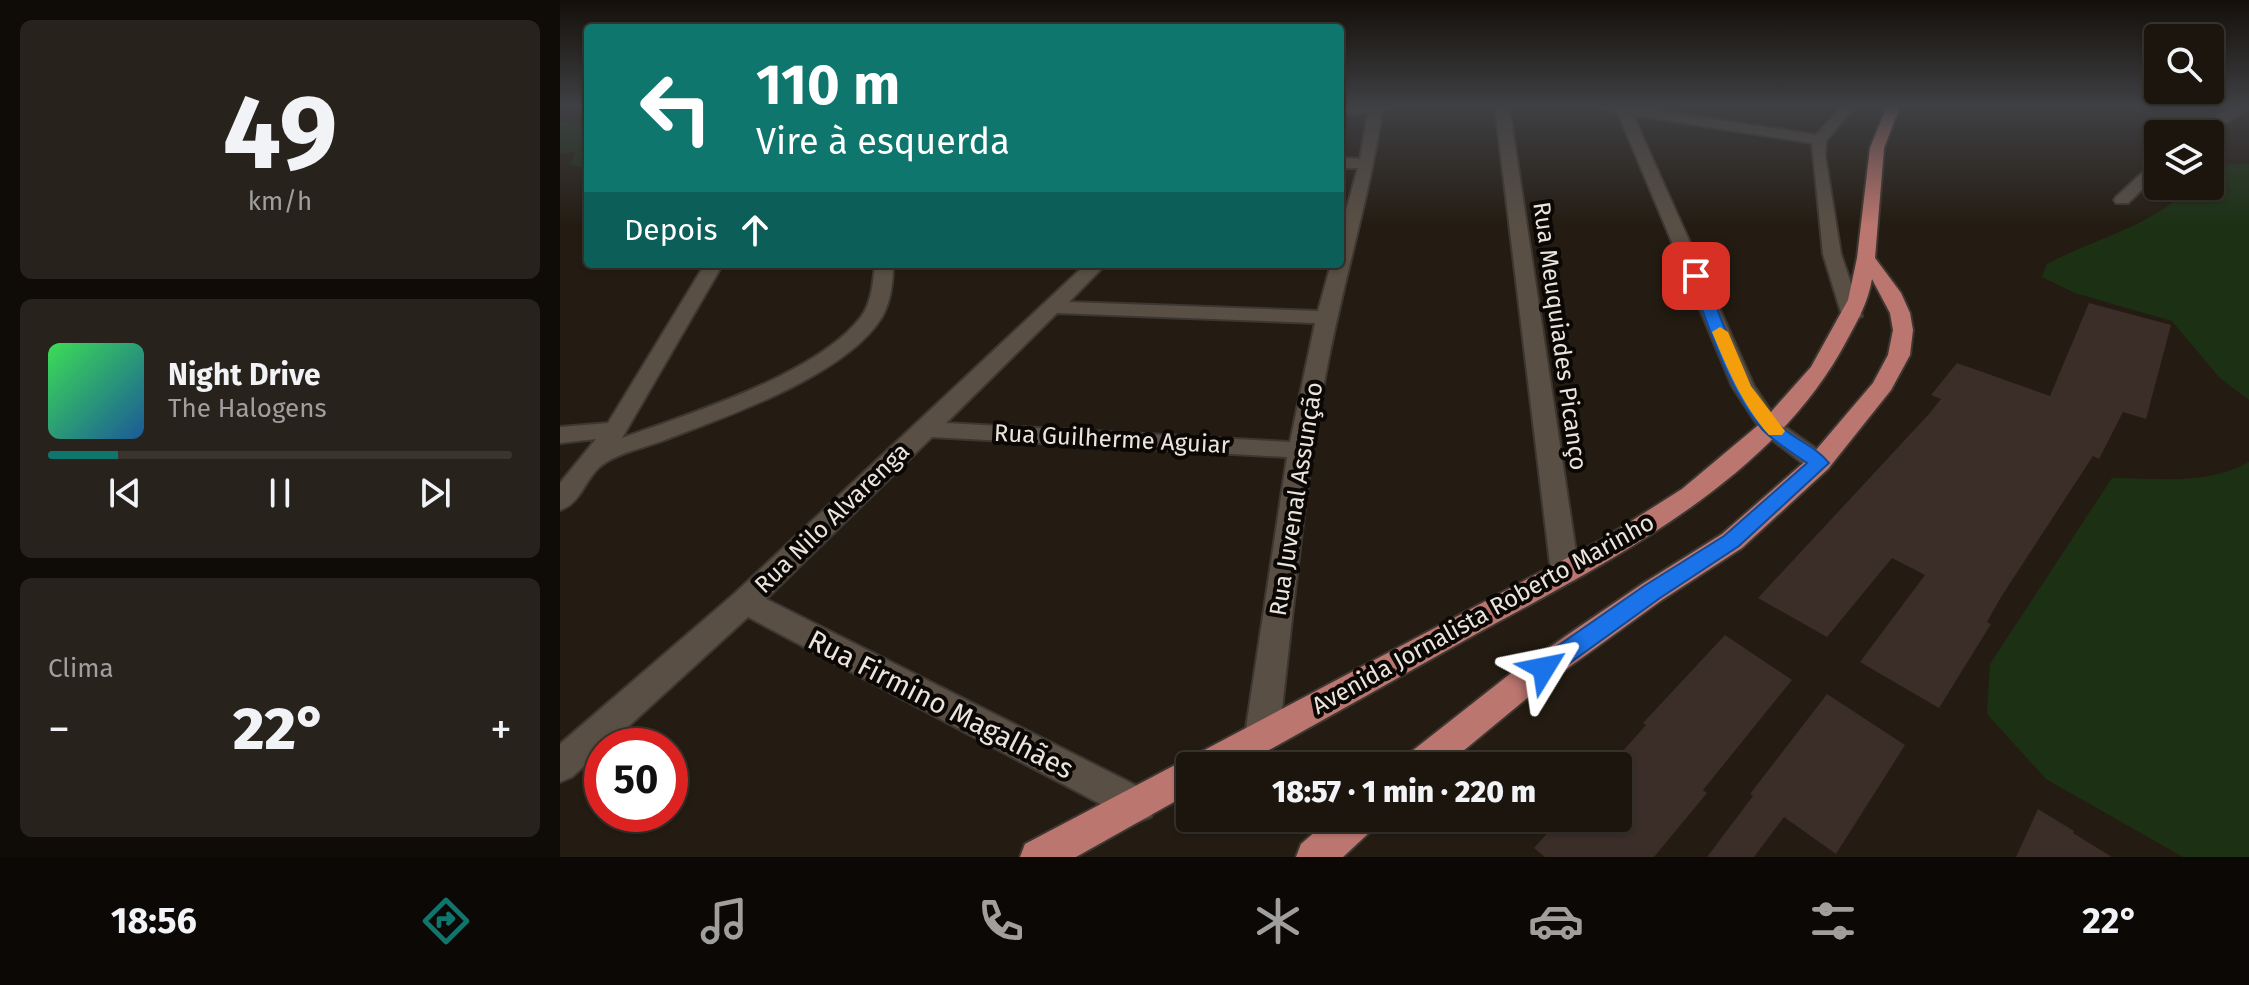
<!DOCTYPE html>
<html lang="pt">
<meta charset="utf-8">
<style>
:root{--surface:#1b150e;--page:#28221c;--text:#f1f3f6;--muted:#a09f9e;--line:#39342e;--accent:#0f766e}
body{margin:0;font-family:"Fira Sans",sans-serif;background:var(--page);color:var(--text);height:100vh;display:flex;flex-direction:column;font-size:30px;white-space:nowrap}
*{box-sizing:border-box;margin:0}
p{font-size:26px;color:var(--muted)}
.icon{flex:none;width:44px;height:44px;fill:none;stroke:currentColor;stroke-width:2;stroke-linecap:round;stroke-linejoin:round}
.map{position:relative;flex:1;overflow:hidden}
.side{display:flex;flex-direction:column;gap:20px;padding:20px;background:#0f0c08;width:560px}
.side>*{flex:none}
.top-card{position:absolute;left:24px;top:24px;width:760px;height:244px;border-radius:8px;box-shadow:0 2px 6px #0004,0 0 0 2px var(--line);background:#0f766e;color:#fff;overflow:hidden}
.fabs{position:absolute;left:1584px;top:24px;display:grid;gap:16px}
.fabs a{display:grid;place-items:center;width:80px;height:80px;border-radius:8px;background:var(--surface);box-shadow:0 2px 6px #0004,0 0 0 2px var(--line);font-size:40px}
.speed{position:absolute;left:24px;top:728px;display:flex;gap:16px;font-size:40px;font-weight:700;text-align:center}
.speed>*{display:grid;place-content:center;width:104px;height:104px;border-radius:50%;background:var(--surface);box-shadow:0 2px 6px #0004,0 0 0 2px var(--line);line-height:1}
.speed .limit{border:12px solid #d22;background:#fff;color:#111}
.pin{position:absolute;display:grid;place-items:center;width:68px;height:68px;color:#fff;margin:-34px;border-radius:16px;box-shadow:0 4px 12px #0006}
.me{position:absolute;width:88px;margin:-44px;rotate:55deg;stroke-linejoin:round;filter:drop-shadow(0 0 6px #0008)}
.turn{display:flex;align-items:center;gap:28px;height:168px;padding:0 40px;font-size:36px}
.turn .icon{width:104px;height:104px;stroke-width:2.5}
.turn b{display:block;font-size:56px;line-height:68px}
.then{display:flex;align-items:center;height:76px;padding:0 40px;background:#0003;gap:16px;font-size:30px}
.big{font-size:60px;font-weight:800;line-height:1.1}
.side .tile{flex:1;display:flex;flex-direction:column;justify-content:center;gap:12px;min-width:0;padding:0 28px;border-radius:12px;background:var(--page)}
.side .dial{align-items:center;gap:0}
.dial b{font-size:104px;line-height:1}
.song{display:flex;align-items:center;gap:24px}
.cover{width:96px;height:96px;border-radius:12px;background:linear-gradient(135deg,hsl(130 70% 55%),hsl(210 70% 35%))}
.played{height:8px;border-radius:4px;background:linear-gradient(90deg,var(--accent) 15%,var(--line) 15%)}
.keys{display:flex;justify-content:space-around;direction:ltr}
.heat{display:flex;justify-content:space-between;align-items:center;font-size:44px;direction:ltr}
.trip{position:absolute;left:616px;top:752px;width:456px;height:80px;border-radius:8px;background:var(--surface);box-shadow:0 2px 6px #0004,0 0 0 2px var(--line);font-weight:800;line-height:80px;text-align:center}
.menu{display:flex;height:128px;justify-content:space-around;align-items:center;background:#0b0806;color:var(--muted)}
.menu .icon{width:56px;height:56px}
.menu .selected{color:var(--accent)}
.menu b{font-size:36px;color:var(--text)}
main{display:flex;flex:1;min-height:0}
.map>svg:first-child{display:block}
</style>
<main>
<section class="side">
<div class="tile dial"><b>49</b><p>km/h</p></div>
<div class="tile">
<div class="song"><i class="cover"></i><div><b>Night Drive</b><p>The Halogens</p></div></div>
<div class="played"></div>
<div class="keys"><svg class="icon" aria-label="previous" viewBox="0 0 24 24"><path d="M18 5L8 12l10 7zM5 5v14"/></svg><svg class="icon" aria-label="pause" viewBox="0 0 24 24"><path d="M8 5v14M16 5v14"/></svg><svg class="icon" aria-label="next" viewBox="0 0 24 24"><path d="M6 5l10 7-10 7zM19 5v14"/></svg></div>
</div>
<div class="tile"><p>Clima</p>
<div class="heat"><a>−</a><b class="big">22°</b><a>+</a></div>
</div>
</section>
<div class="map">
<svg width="1689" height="857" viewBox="0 0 1689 857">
<rect width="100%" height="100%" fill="#241c12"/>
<g fill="#1c3114">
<polygon points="0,122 28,124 28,170 11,164 15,152 0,153"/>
<path d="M1689,164V400L1660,378L1612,321L1515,293L1482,277L1487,264C1536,238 1591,227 1632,186H1650V165Z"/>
<path d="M1689,462V857H1623L1486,779L1427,714L1430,664L1552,478C1600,478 1646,486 1689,462Z"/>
</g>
<g fill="#3b2d28">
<polygon points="1529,303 1611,325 1586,419 1563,412 1539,459 1533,456 1441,597 1427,622 1431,624 1379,708 1300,662 1365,575 1332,558 1267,637 1198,598 1369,414 1381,399 1371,395 1397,363 1490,396"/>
<polygon points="1165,635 1232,680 1143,790 1147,793 1094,857 985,857 974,848 994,826 1002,832 1014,818 1058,818 1058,770 1069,757 1062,752 1086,725 1083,723"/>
<polygon points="1267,694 1345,745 1276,854 1224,817 1194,857 1147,857 1193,796 1190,794"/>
<polygon points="1478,809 1514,831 1513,833 1552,857 1456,857"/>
</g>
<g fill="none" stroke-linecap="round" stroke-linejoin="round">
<g stroke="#3e3731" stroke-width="4">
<g id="minor">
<path d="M834,106L822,111C809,201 781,288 765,378C743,496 733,616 719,735L714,746L702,750L690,746L685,735L727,457L372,437L206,599L591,793L596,805L591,817L578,822L565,817L188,617L47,746H42V750L12,777L0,782V744L174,594L526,264H546L509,302L758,311L771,264H780V231L798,168H780V158L800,159L808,112L780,115V107ZM497,313L755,323L730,442L386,423Z"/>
<polygon points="935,106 949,106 1019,572 1015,580 1005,583 995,580 991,572"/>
<polygon points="1036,106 1069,106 1256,135 1282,106 1295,106 1266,141 1265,155 1281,254 1302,316 1292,322 1282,316 1263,254 1252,143 1073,115 1194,386 1218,422 1268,457 1272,463 1268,469 1250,469 1202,432 1172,386 1058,113"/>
<polygon points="1674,106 1689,108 1649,134 1632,134"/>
<polygon points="1598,161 1598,174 1568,203 1556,203 1554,200 1556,197 1593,163"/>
<path d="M145,264H163L62,438C129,414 258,374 301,317C312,302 313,282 315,264H333C333,282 331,301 322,317C286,376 165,417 102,441C84,448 61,452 45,463C26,474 22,504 0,510V483L36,439L0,443V427L48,423Z"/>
</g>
</g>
<g stroke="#3e3731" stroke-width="4">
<g id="major">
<path d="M1327,106H1340L1324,148L1315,258L1341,293L1350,313L1353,330L1350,355L1331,390L1268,469L1182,548L1102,600L972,694L885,766H841L847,755L950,674L1082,584L1162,534L1250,457L1313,383L1328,355L1333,330L1330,313L1312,279C1308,302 1298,320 1287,340C1212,483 1043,564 907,639C831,682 756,724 680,766H630V793L516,857H460L465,844L617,764L632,760L635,755L1043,539L1122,489L1202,422L1251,367L1288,300L1297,258L1310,148Z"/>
<polygon points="771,818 817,818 812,830 783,857 736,857 741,844"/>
</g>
</g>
<use href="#minor" fill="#594f44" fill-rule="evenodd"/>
<use href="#major" fill="#bb766f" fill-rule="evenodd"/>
</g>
<linearGradient id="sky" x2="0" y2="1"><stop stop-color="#140f0a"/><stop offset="0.47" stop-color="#3f4044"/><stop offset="1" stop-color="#3f4044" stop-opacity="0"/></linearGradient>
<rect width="1689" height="226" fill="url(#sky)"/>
<path fill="#1a73e8" stroke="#114b97" stroke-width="2" d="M1136,271L1144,276C1163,321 1182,385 1215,421C1230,438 1255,445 1269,463L1179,546L1100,598L993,675L984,678L976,675L972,668L976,661L1084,586L1164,536L1247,463C1233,453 1214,442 1202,429C1166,387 1150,326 1129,276Z"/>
<path fill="#f59e0b" d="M1160,327L1168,332L1191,386L1225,431L1222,435H1209C1182,404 1168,370 1152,332Z"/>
<g text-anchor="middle" stroke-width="8" stroke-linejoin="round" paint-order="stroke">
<g font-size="24" fill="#eae4dd" stroke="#0a0704">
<text transform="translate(1000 336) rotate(82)" y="8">Rua Meuquiades Picanço</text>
<text transform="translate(552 439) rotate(3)" y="8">Rua Guilherme Aguiar</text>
<text transform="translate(736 499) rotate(-81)" y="8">Rua Juvenal Assunção</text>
<text transform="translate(272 518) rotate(-44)" y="8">Rua Nilo Alvarenga</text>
<text transform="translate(923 614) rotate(-29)" y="8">Avenida Jornalista Roberto Marinho</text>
</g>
<g font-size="28" fill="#eae4dd" stroke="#0a0704">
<text transform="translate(381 704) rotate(27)" y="10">Rua Firmino Magalhães</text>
</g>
</g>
</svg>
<div class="fabs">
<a><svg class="icon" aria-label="search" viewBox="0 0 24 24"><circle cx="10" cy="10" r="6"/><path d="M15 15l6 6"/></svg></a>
<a><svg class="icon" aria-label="layers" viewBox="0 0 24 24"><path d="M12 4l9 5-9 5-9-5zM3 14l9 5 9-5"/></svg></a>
</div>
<div class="speed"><div class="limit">50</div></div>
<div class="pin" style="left:1136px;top:276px;background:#d93025"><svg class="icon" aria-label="arrive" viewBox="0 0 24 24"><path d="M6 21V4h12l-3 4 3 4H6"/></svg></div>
<svg class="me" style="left:984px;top:668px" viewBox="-20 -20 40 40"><path d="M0-17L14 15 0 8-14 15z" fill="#1a73e8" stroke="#fff" stroke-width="4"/></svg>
<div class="trip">18:57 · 1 min · 220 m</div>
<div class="top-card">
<div class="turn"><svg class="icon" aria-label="left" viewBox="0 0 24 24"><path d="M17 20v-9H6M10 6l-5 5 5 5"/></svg><div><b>110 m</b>Vire à esquerda</div></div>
<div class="then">Depois<svg class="icon" aria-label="ahead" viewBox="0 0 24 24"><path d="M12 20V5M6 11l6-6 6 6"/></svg></div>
</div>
</div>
</main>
<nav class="menu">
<b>18:56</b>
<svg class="icon selected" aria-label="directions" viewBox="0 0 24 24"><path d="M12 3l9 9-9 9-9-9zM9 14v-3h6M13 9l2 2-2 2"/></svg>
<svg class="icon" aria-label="music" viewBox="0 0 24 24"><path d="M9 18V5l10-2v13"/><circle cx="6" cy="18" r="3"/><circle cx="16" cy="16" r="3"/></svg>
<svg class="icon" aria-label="phone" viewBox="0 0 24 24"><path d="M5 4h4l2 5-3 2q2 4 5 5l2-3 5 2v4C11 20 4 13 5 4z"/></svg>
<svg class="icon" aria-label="climate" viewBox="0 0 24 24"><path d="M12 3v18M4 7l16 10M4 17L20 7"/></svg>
<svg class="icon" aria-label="car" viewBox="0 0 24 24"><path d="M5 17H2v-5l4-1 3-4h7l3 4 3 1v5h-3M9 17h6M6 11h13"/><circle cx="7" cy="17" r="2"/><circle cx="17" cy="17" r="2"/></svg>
<svg class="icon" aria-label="filters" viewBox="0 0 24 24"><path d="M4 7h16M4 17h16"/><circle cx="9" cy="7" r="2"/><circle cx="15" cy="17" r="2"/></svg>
<b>22°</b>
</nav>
